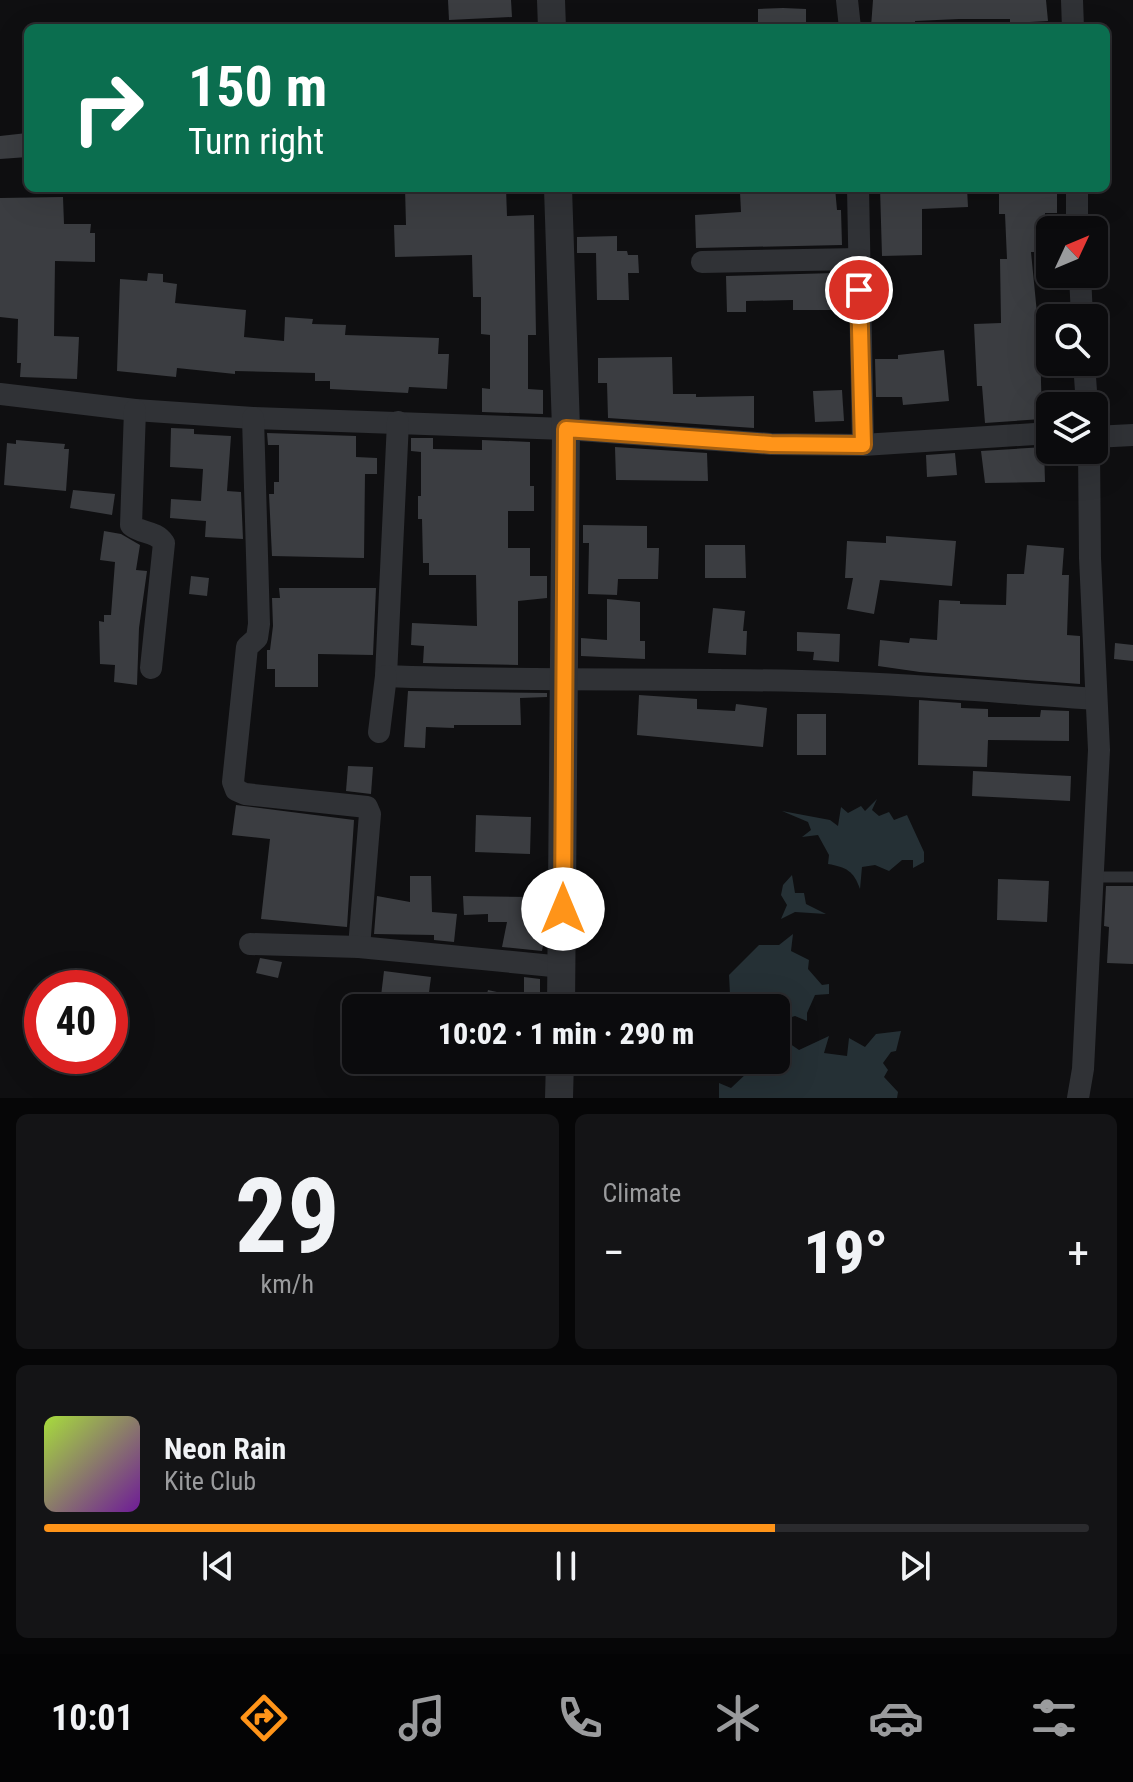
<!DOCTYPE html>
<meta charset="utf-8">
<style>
:root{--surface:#0b0b0d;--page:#141416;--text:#f1f3f6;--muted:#9a9b9d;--line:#2b2b2e;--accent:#ff9419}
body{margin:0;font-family:"Roboto Condensed",sans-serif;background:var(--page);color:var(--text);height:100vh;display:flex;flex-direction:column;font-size:30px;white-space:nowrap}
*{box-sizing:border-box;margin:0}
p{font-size:26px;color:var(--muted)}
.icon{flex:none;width:44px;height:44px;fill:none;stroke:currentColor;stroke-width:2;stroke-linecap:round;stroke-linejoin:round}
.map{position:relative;height:1098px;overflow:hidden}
.side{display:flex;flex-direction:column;gap:16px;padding:16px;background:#060607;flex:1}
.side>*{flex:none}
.guide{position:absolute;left:24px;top:24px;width:1086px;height:168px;border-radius:12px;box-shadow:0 8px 32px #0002,0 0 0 2px var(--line);background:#0b6e4f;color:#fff;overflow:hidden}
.needle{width:52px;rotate:46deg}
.buttons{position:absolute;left:1036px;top:216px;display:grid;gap:16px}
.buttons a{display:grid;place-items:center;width:72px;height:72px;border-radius:12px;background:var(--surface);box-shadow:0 8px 32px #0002,0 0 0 2px var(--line);font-size:40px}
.speed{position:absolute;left:24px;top:970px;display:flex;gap:16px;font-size:40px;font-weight:700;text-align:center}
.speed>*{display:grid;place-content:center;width:104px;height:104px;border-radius:50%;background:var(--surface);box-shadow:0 8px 32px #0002,0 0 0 2px var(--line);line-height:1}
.speed .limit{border:12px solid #d22;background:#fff;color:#111}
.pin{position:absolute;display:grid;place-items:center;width:68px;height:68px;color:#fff;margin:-34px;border:4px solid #fff;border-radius:50%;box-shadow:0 2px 8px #0007}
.me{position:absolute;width:88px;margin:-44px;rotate:0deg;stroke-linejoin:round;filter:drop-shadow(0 0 6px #0008)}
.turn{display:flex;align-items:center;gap:28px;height:168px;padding:0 32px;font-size:36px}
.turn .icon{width:104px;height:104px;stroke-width:2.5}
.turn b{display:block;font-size:56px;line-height:68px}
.big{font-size:60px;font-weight:800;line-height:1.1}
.side .widget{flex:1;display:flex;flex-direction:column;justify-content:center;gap:12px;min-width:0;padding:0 28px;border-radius:12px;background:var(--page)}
.side .dial{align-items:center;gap:0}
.dial b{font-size:104px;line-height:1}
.song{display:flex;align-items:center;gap:24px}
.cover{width:96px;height:96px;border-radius:12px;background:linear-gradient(135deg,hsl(80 70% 55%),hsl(280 70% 35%))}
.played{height:8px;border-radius:4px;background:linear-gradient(90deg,var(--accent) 70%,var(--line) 70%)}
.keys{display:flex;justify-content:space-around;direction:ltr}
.heat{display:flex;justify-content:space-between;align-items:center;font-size:44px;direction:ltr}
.side .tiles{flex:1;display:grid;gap:16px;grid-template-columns:1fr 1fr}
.widget:last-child{grid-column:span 2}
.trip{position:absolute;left:342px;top:994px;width:448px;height:80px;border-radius:12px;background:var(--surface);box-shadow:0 8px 32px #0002,0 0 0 2px var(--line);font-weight:800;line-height:80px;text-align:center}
.tab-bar{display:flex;height:128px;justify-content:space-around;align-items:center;background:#040405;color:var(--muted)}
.tab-bar .icon{width:56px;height:56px}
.tab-bar .current{color:var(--accent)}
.tab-bar b{font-size:36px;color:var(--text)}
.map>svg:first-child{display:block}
</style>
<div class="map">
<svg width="1133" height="1098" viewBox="0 0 1133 1098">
<rect width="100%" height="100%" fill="#0f0f11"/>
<g fill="#253035">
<path d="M877,799L872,810L879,816L889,812L894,820L907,815L924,852V862L913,868V860H902L889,871L875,865L862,867L860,889C854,871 846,867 828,864L829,855L818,835L802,837L811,830L808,822L782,811L830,820L838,826L841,807L848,813L861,806L865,811Z"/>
<polygon points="792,875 795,893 804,893 806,904 826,914 795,912 781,919 787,905 781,895 783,885"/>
<polygon points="793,934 791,951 809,960 808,969 822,985 829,984 829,994 815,995 807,1013 807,1021 795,1016 776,1022 776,1008 747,1008 730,994 729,975 759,945 779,945"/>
<polygon points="901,1031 896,1051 891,1052 883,1063 888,1070 884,1077 898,1092 897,1098 719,1098 719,1083 731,1088 748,1072 740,1060 753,1063 756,1060 776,1060 776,1042 783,1039 799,1050 829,1036 824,1053 847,1056 849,1038 865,1047 876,1034"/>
</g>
<g fill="#3b3d41">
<polygon points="448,0 511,0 512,17 449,20"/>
<polygon points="873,0 1046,0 1048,21 1010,23 1010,19 959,19 915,21 915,28 871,27"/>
<polygon points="783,8 806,9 806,28 758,28 758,9"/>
<polygon points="27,133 28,157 0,159 0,136"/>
<polygon points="405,188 506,188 507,216 534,215 536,335 528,335 528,389 543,390 543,414 482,412 482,388 490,389 490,335 481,334 481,297 473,297 472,255 395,257 394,225 406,225"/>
<polygon points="748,188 835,188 837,210 841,210 842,245 696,248 695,215 741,212 740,192 748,192"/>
<polygon points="880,188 967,188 968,207 922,209 922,255 882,256"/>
<polygon points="999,188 1057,188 1057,213 1045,213 1046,252 1031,252 1040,344 1042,419 985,423 982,386 977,386 974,324 1001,323 1000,259 1007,259 1005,214 999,214"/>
<polygon points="63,197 64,224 91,224 90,233 95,233 95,262 55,261 54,336 79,337 77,379 20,377 21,363 17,363 18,319 0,317 0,198"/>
<polygon points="617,236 617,251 627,251 628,255 638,255 639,273 628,273 629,300 597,300 596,253 577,253 577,237"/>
<polygon points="148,273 163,274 163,282 177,284 175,303 246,310 244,337 284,341 285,317 313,319 312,324 346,325 345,335 439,338 438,354 449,354 447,389 409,387 408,393 330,389 330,381 315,381 315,373 235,371 235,374 177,368 176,377 117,371 120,279 147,281"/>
<polygon points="836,273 835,310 793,310 793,300 746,301 746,312 727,312 726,276"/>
<polygon points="944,350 949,401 903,405 902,397 876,397 875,359 898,359 898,355"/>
<polygon points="672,357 673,394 696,394 696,397 754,396 754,428 608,418 607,383 598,383 598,358"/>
<polygon points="842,390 844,421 815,422 813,391"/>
<polygon points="171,428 194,429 194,434 231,436 227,491 241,492 243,539 205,537 206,521 170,518 171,499 201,501 203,469 170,467"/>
<polygon points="267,433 356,436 356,457 377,458 377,474 365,474 364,558 272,556 269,494 274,494 274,482 279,482 279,445 268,445"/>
<polygon points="411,438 433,438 433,449 482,450 482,440 530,442 530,486 534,486 534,511 508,511 508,548 530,548 530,576 547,576 547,598 518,601 518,665 423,663 424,646 411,645 412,623 477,626 476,575 429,575 429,563 423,563 422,519 418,519 418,496 421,496 421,452 411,451"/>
<polygon points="16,440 65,444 64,449 69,449 66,491 4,485 7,443 16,444"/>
<polygon points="615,447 707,453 708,481 616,480"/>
<polygon points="1044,447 1045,482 985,483 981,451"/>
<polygon points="955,453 957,475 927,477 926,455"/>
<polygon points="73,490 115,494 112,515 70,508"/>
<polygon points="583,525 647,526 647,548 659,548 658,579 618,579 617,595 588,594 589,543 583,543"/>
<polygon points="104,531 121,534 140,545 136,570 147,571 139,628 137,685 114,682 115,665 100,664 99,621 104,622 104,615 111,615 115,562 100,560"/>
<polygon points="886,536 956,541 952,586 880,580 874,614 847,609 853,578 845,578 847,541 886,543"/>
<polygon points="705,545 745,545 746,578 705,578"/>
<polygon points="1027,545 1064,548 1062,575 1069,575 1067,635 1080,636 1080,684 920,672 878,666 880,640 909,643 910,638 937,640 939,600 960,601 960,604 1006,605 1007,574 1024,574"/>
<polygon points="191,576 209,578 207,596 189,594"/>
<polygon points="279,588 376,588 373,655 318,654 318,687 275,687 275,669 267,669 267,650 270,650 273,626 272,598 280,598"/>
<polygon points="607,599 640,602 640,641 645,641 645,659 581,656 581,638 607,640"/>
<polygon points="713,608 745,611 743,631 747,631 746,655 708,653"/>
<polygon points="797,632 840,634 839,662 813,660 814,652 797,651"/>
<polygon points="1115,643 1133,645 1133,661 1114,659"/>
<polygon points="408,691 547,693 547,697 520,698 521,725 454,725 454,728 426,727 425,748 404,747"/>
<polygon points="639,695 697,699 697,709 735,711 736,704 767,708 763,747 637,735"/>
<polygon points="919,700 961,703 961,708 988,709 988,717 1040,717 1041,710 1069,711 1069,741 988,740 987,767 918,765"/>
<rect x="797" y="714" width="29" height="41"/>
<polygon points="348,766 373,767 371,794 346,791"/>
<polygon points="973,771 1071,776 1070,801 972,796"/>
<polygon points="236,805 354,820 347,927 261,919 270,839 232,835"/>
<polygon points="476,815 531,817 530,854 475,852"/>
<polygon points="410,876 431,876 432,912 457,914 454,942 434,940 434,935 374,934 377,896 410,902"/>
<polygon points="998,879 1049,881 1047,922 997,920"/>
<polygon points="1106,886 1133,886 1133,964 1107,963 1109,927 1104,926"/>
<polygon points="531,890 545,890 545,935 542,951 502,947 507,922 488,922 488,914 464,915 463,896 531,897"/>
<polygon points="260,958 282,962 278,978 256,973"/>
<polygon points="384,971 431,977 428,1000 381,996"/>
<polygon points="524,977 540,979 540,1008 483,1008 488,990 524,998"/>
</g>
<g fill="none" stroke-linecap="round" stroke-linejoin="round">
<polyline stroke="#303236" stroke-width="11" points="1092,877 1133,877"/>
<g stroke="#303236" stroke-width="22">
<polyline points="847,0 850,28"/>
<polyline points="1072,0 1073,28"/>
<polyline points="858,188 863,445"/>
<polyline points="1077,188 1077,230"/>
<polyline points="702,262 859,259"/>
<polyline points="1080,274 1082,318"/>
<polyline points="1084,362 1087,406"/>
<polyline points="0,394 135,410 253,418 566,429 771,444 863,445 1050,433"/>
<path d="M135,410L131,525C141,534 155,530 164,543L151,668"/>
<polyline points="253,418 259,624 257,638 247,647 233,782 236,790 245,794 367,807 370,814 359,947"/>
<path d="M398,422L386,676C536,682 686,677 835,682C922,685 1009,693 1096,699"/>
<polyline points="1094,437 1133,435"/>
<polyline points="379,732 386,676"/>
<polyline points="250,944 359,947 563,967"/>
<polyline points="1078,1098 1083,1069 1099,750 1090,558 1089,450"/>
</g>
<g stroke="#303236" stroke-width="28">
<polyline points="551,0 552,28"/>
<polyline points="558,188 566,429 561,1008"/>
<polyline points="559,1098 560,1060"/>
</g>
</g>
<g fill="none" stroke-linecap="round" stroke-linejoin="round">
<g stroke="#a66010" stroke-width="20">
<polyline id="route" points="563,909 566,429 771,444 863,445 859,290"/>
</g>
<use href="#route" stroke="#ff9419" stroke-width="14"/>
</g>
</svg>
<div class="buttons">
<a><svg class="needle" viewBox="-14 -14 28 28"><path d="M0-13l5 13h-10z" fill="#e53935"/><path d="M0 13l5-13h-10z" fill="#9a9b9d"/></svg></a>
<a><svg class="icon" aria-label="search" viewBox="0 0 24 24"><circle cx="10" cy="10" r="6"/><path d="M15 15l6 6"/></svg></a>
<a><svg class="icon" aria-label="layers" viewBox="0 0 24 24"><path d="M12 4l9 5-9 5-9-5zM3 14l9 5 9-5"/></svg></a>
</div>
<div class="speed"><div class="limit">40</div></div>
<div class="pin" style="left:859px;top:290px;background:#d93025"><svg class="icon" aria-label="arrive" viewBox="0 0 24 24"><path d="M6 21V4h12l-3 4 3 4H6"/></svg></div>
<svg class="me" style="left:563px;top:909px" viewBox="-20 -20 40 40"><circle r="19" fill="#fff"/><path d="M0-13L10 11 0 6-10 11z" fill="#ff9419"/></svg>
<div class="trip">10:02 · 1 min · 290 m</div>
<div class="guide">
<div class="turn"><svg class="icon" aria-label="right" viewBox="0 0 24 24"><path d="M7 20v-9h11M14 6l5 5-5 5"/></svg><div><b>150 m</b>Turn right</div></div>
</div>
</div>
<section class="side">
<div class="tiles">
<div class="widget dial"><b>29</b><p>km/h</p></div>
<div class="widget"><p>Climate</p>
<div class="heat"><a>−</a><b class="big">19°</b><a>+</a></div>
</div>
<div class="widget">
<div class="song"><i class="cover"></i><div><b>Neon Rain</b><p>Kite Club</p></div></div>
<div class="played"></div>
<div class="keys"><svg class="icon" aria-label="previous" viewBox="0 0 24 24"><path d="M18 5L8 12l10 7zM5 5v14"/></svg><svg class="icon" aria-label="pause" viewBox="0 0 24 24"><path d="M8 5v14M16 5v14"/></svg><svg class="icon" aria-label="next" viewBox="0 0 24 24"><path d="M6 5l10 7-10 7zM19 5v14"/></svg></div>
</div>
</div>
</section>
<nav class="tab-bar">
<b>10:01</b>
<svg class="icon current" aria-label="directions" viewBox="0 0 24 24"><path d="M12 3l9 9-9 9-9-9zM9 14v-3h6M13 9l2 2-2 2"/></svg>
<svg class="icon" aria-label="music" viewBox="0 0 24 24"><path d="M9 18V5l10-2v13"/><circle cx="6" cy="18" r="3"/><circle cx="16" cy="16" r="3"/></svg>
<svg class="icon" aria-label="phone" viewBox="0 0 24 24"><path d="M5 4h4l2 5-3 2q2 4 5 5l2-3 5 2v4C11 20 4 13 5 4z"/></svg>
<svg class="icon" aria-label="climate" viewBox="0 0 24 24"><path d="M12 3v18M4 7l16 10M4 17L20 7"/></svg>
<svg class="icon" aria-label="car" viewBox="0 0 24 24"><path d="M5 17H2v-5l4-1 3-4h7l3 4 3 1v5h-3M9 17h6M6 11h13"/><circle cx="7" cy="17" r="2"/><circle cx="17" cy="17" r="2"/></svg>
<svg class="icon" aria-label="filters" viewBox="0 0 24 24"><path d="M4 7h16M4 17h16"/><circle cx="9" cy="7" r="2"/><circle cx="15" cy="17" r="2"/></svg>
</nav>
